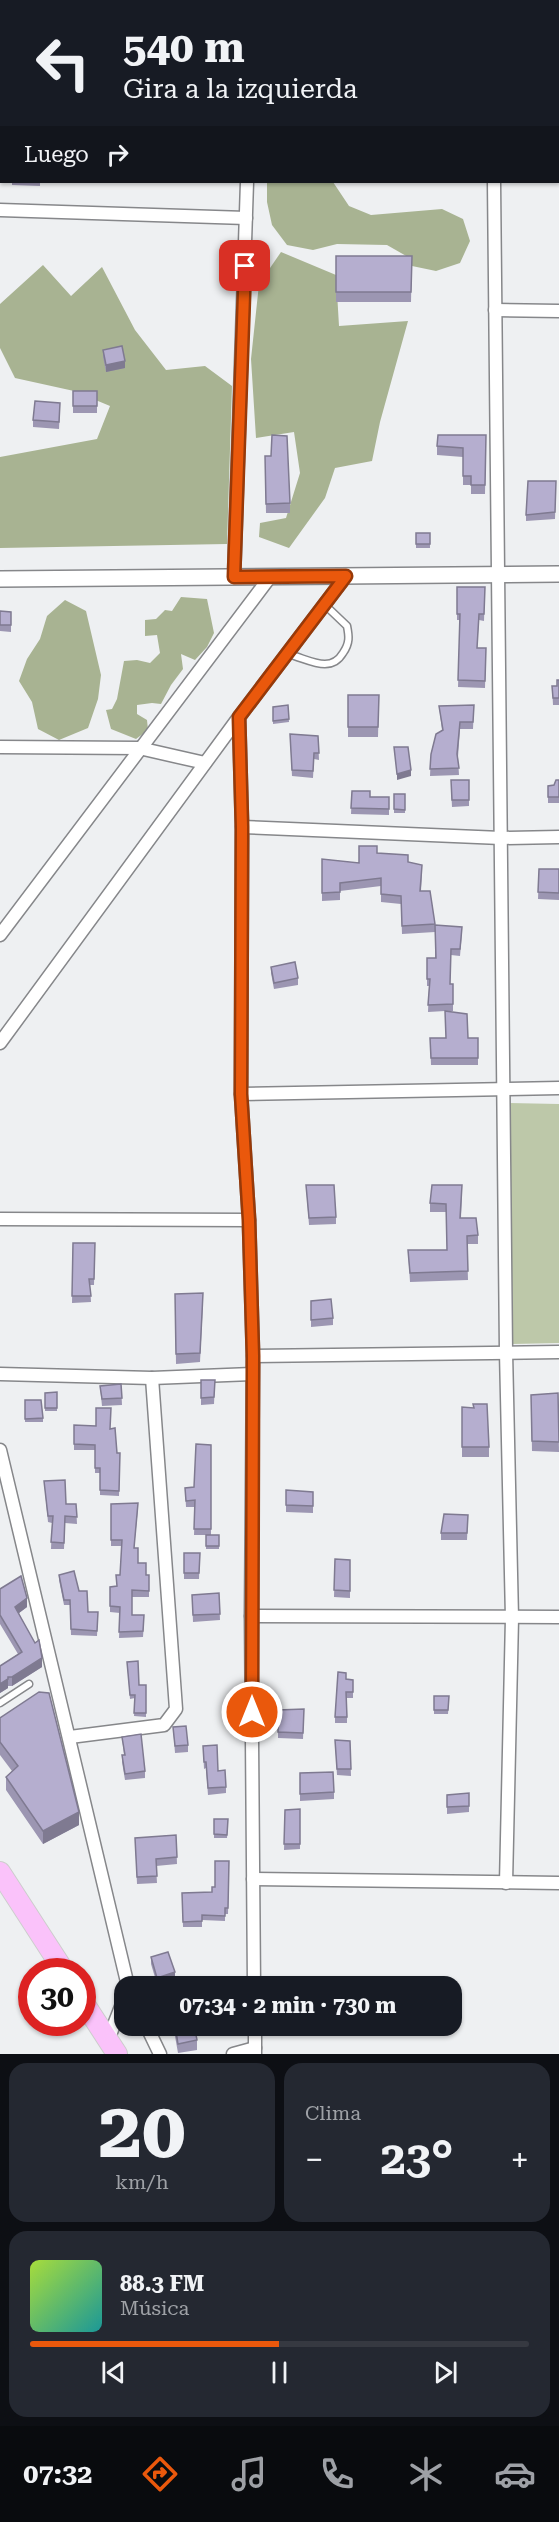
<!DOCTYPE html>
<html lang="es">
<meta charset="utf-8">
<style>
:root{--surface:#171b24;--page:#242831;--text:#f1f3f6;--muted:#9ea1a6;--line:#363941;--accent:#ea580c}
body{margin:0;font-family:"Roboto Serif",serif;background:var(--page);color:var(--text);height:100vh;display:flex;flex-direction:column;font-size:22px;white-space:nowrap}
*{box-sizing:border-box;margin:0}
p{font-size:20px;color:var(--muted)}
.icon{flex:none;width:33px;height:33px;fill:none;stroke:currentColor;stroke-width:2;stroke-linecap:round;stroke-linejoin:round}
.map{position:relative;height:2054px;overflow:hidden}
.drawer{display:flex;flex-direction:column;gap:9px;padding:9px;background:#0d0f14;flex:1}
.drawer>*{flex:none}
.banner{position:absolute;left:0px;top:0px;width:560px;height:183px;box-shadow:0 2px 4px #0004;background:#171b24;color:var(--text);overflow:hidden}
.speed{position:absolute;left:18px;top:1958px;display:flex;gap:12px;font-size:30px;font-weight:700;text-align:center}
.speed>*{display:grid;place-content:center;width:78px;height:78px;border-radius:50%;background:var(--surface);box-shadow:0 2px 4px #0004;line-height:1}
.speed .limit{border:9px solid #d22;background:#fff;color:#111}
.pin{position:absolute;display:grid;place-items:center;width:51px;height:51px;color:#fff;margin:-26px;border-radius:12px;box-shadow:0 3px 9px #0006}
.me{position:absolute;width:66px;margin:-33px;rotate:0deg;stroke-linejoin:round;filter:drop-shadow(0 0 4px #0008)}
.turn{display:flex;align-items:center;gap:21px;height:126px;padding:0 24px;font-size:27px}
.turn .icon{width:78px;height:78px;stroke-width:2.5}
.turn b{display:block;font-size:42px;line-height:51px}
.then{display:flex;align-items:center;height:57px;padding:0 24px;background:#0003;gap:12px;font-size:22px}
.big{font-size:45px;font-weight:700;line-height:1.1}
.drawer .card{flex:1;display:flex;flex-direction:column;justify-content:center;gap:9px;min-width:0;padding:0 21px;border-radius:18px;background:var(--page)}
.drawer .dial{align-items:center;gap:0}
.dial b{font-size:78px;line-height:1}
.song{display:flex;align-items:center;gap:18px}
.cover{width:72px;height:72px;border-radius:9px;background:linear-gradient(135deg,hsl(80 70% 55%),hsl(180 70% 35%))}
.played{height:6px;border-radius:3px;background:linear-gradient(90deg,var(--accent) 50%,var(--line) 50%)}
.keys{display:flex;justify-content:space-around;direction:ltr}
.heat{display:flex;justify-content:space-between;align-items:center;font-size:33px;direction:ltr}
.drawer .tiles{flex:1;display:grid;gap:9px;grid-template-columns:1fr 1fr}
.card:last-child{grid-column:span 2}
.trip{position:absolute;left:114px;top:1976px;width:348px;height:60px;border-radius:18px;background:var(--surface);box-shadow:0 2px 4px #0004;font-weight:700;line-height:60px;text-align:center}
.tabs{display:flex;height:96px;justify-content:space-around;align-items:center;background:#090b0e;color:var(--muted)}
.tabs .icon{width:42px;height:42px}
.tabs .on{color:var(--accent)}
.tabs b{font-size:27px;color:var(--text)}
.map>svg:first-child{display:block}
</style>
<div class="map">
<svg width="559" height="2054" viewBox="0 0 559 2054">
<rect width="100%" height="100%" fill="#eef0f2"/>
<polygon fill="#bdc8a9" points="509,1103 559,1104 559,1343 513,1344"/>
<g fill="#a8b392">
<polygon points="267,182 333,182 349,206 371,215 442,209 463,219 470,241 460,263 436,271 412,266 408,257 387,245 337,244 313,250 287,245 272,225 267,202"/>
<polygon points="281,252 336,275 339,326 408,321 380,422 372,461 335,468 325,498 289,548 259,537 260,523 286,518 300,473 294,432 256,438 251,359 259,284"/>
<polygon points="43,265 71,296 102,267 135,330 166,370 205,366 232,386 227,544 0,548 0,457 97,439 110,406 74,391 15,378 0,348 0,304"/>
<polygon points="181,597 207,599 214,633 207,647 195,660 181,654 183,669 171,685 161,704 152,703 137,705 137,714 147,720 148,730 136,739 111,729 106,710 112,709 117,699 124,661 137,660 150,663 160,653 157,635 145,636 145,620 156,619 165,610 172,611"/>
<polygon points="65,600 86,611 101,675 98,699 88,728 59,740 38,729 32,702 19,681 27,659 40,639 47,616"/>
</g>
<g fill="none" stroke-linecap="round" stroke-linejoin="round">
<g stroke="#86878a" stroke-width="9">
<g id="service">
<path d="M287,654C307,658 330,675 343,653C350,643 349,636 347,626L325,605"/>
<polyline points="0,1703 29,1684"/>
</g>
</g>
<g stroke="#86878a" stroke-width="15">
<g id="minor">
<polyline points="252,2 252,0"/>
<polyline points="524,2 524,0"/>
<polyline points="0,44 2,44"/>
<polyline points="494,182 506,1352 512,1618 506,1883"/>
<polyline points="0,210 246,218"/>
<polyline points="495,310 559,311"/>
<polyline points="234,577 247,182"/>
<polyline points="239,717 242,827 241,1094 249,1220 253,1356 251,1616 254,1986"/>
<polyline points="0,747 139,748 205,763"/>
<polyline points="242,827 501,838 559,837"/>
<polyline points="0,935 270,577"/>
<polyline points="0,1043 239,717 346,576"/>
<polyline points="241,1094 559,1088"/>
<polyline points="0,1219 249,1220"/>
<polyline points="253,1356 559,1352"/>
<polyline points="0,1374 152,1378 252,1374"/>
<polyline points="0,1450 128,1986"/>
<polyline points="251,1616 559,1617"/>
<polyline points="70,1737 164,1725 176,1709 152,1378"/>
<polyline points="253,1879 559,1883"/>
<polyline points="146,2025 160,2054"/>
<polyline points="255,2025 255,2054"/>
<polyline points="108,2040 124,1999"/>
<polyline points="233,2054 255,2048"/>
</g>
</g>
<g stroke="#86878a" stroke-width="18">
<polyline id="tertiary" points="0,579 559,574"/>
</g>
<g stroke="#cdcdcd" stroke-width="22">
<g id="trunk">
<polyline points="0,1872 64,1971"/>
<polyline points="82,2000 117,2054"/>
</g>
</g>
<use href="#service" stroke="#fff" stroke-width="6"/>
<use href="#minor" stroke="#fff" stroke-width="12"/>
<use href="#tertiary" stroke="#fff" stroke-width="15"/>
<use href="#trunk" stroke="#fac2fa" stroke-width="20"/>
</g>
<g fill="#9c96b2">
<polygon points="12,182 40,182 40,186 12,185"/>
<polygon points="336,256 412,256 411,302 336,302"/>
<polygon points="103,350 125,368 106,372 103,357"/>
<rect x="73" y="391" width="24" height="22"/>
<polygon points="60,409 59,429 33,427 33,420"/>
<polygon points="486,435 485,494 471,494 471,485 463,485 463,457 437,455 437,446"/>
<polygon points="265,456 290,503 290,513 266,513"/>
<polygon points="556,481 555,519 526,521 526,515"/>
<rect x="416" y="533" width="14" height="15"/>
<polygon points="457,587 485,587 484,621 479,620 477,648 486,648 485,688 458,687 460,620 457,620"/>
<polygon points="0,611 11,612 11,632 0,631"/>
<polygon points="559,680 559,705 553,705 552,686 557,686"/>
<polygon points="348,695 379,695 378,737 348,737"/>
<polygon points="288,705 289,722 273,724 273,707"/>
<polygon points="474,705 473,729 460,729 458,757 459,775 430,776 431,754 442,730 439,706"/>
<polygon points="290,734 318,736 319,760 314,759 313,778 292,776"/>
<polygon points="469,780 469,806 452,807 451,787"/>
<polygon points="559,780 559,803 548,803 548,786 554,785"/>
<polygon points="352,791 370,797 389,797 389,815 351,814"/>
<rect x="394" y="794" width="11" height="19"/>
<polygon points="377,853 408,863 422,873 421,891 430,891 435,925 462,933 460,956 451,955 450,984 453,984 453,1011 447,1011 468,1038 478,1038 478,1065 431,1065 430,1038 446,1038 445,1011 428,1012 429,986 427,986 427,958 435,958 435,932 402,934 401,904 381,902 381,886 340,891 340,900 322,901 322,859 359,863"/>
<polygon points="539,869 559,869 559,900 538,899"/>
<polygon points="271,967 298,978 298,985 274,989 271,973"/>
<polygon points="306,1185 336,1217 336,1224 309,1225"/>
<polygon points="462,1193 461,1218 478,1235 478,1244 467,1244 468,1280 410,1282 408,1250 447,1250 446,1212 430,1212 430,1203"/>
<polygon points="73,1243 95,1243 94,1285 90,1285 91,1302 72,1303"/>
<polygon points="175,1294 203,1303 200,1362 176,1364"/>
<polygon points="311,1301 333,1318 333,1325 311,1327"/>
<polygon points="201,1380 215,1380 214,1404 201,1405"/>
<polygon points="121,1384 122,1405 102,1406 100,1386"/>
<polygon points="57,1392 57,1411 45,1411 45,1393"/>
<polygon points="558,1393 559,1452 532,1451 531,1395"/>
<polygon points="25,1400 43,1418 43,1422 25,1422"/>
<polygon points="462,1407 473,1408 489,1447 489,1457 462,1457"/>
<polygon points="74,1425 110,1429 117,1453 120,1453 119,1496 100,1495 100,1473 95,1473 95,1450 74,1450"/>
<polygon points="211,1445 211,1535 219,1535 219,1549 206,1549 206,1535 194,1535 195,1507 186,1507 185,1488 194,1487"/>
<polygon points="44,1481 66,1504 76,1504 77,1524 65,1523 64,1549 51,1549 52,1523 48,1522"/>
<polygon points="286,1490 313,1492 313,1513 286,1512"/>
<polygon points="111,1504 138,1509 134,1548 138,1563 146,1575 149,1575 149,1597 132,1597 132,1615 144,1622 143,1637 119,1638 120,1613 110,1612 110,1587 117,1586 120,1575 122,1546 111,1546"/>
<polygon points="468,1515 467,1540 441,1540 441,1533"/>
<polygon points="184,1553 200,1553 199,1579 184,1579"/>
<polygon points="335,1559 350,1560 350,1598 334,1597"/>
<polygon points="59,1575 79,1591 88,1612 98,1612 97,1636 71,1635 70,1605 64,1605 59,1580"/>
<polygon points="0,1589 27,1607 19,1613 42,1667 12,1686 8,1686 8,1688 0,1693 0,1666 18,1654 0,1624"/>
<polygon points="219,1593 220,1620 193,1622 192,1595"/>
<polygon points="127,1662 139,1685 146,1685 146,1717 134,1716 135,1698 130,1699"/>
<polygon points="346,1679 353,1680 353,1698 347,1698 347,1723 335,1723 335,1717"/>
<polygon points="434,1696 449,1696 448,1714 434,1714"/>
<polygon points="304,1709 303,1739 278,1738 278,1710"/>
<polygon points="0,1718 79,1825 43,1844 6,1790 6,1777 12,1771 0,1755"/>
<polygon points="173,1727 188,1745 188,1752 175,1753"/>
<polygon points="122,1737 145,1771 145,1778 125,1780 122,1762 122,1755 124,1755"/>
<polygon points="335,1740 350,1741 351,1776 337,1775"/>
<polygon points="203,1746 218,1771 226,1787 226,1793 208,1795 206,1768 204,1769"/>
<polygon points="300,1773 334,1792 334,1799 300,1801"/>
<polygon points="469,1793 469,1812 447,1814 447,1795"/>
<polygon points="300,1809 300,1849 284,1850 285,1810"/>
<polygon points="214,1819 228,1819 227,1838 214,1838"/>
<polygon points="176,1835 177,1864 156,1866 157,1883 137,1884 135,1838"/>
<polygon points="229,1861 228,1914 225,1914 225,1921 202,1920 202,1927 183,1927 182,1893 212,1892"/>
<polygon points="151,1957 175,1979 157,1984 151,1964"/>
<polygon points="173,2025 207,2025 195,2026 197,2040 197,2050 178,2053"/>
</g>
<g fill="#7f7a91">
<polygon points="125,361 125,368 106,372 106,365"/>
<polygon points="411,770 411,776 397,780 397,774"/>
<polygon points="27,1598 27,1607 15,1616 15,1607"/>
<polygon points="42,1658 42,1667 12,1686 12,1677"/>
<polygon points="8,1679 8,1688 0,1693 0,1684"/>
<polygon points="79,1812 79,1825 43,1844 43,1831"/>
<polygon points="175,1972 175,1979 157,1984 157,1978"/>
</g>
<g fill="#b5aecf" stroke="#7f7a91" stroke-width="1.5">
<rect x="30" y="0" width="24" height="2"/>
<rect x="94" y="0" width="15" height="2"/>
<rect x="215" y="0" width="21" height="2"/>
<polygon points="283,0 316,0 316,2 282,2"/>
<polygon points="336,256 412,256 411,292 336,292"/>
<polygon points="122,346 125,361 106,365 103,350"/>
<rect x="73" y="391" width="24" height="15"/>
<polygon points="35,401 60,403 59,422 33,420"/>
<polygon points="272,435 287,436 290,503 266,504 265,456 271,456"/>
<polygon points="438,435 486,435 485,485 471,485 471,476 463,476 463,448 437,446"/>
<polygon points="528,481 556,481 555,512 526,515"/>
<rect x="416" y="533" width="14" height="11"/>
<polygon points="457,587 485,587 484,614 479,614 477,648 486,648 485,681 458,680 460,614 457,614"/>
<polygon points="0,611 11,612 11,625 0,625"/>
<polygon points="557,680 559,680 559,698 553,698 552,686 557,686"/>
<polygon points="348,695 379,695 378,727 348,727"/>
<polygon points="288,705 289,719 273,721 273,707"/>
<polygon points="474,705 473,722 460,722 457,754 459,768 430,769 431,754 436,734 443,730 439,706"/>
<polygon points="290,734 318,736 319,753 314,753 313,771 292,770"/>
<polygon points="394,747 408,747 411,770 397,774"/>
<polygon points="451,780 469,780 469,800 452,800"/>
<polygon points="556,780 559,780 559,797 548,797 548,786 554,785"/>
<polygon points="352,791 370,791 370,797 389,797 389,809 351,808"/>
<polygon points="394,794 405,794 405,810 394,809"/>
<polygon points="359,846 377,846 377,853 408,855 408,862 422,865 420,891 430,891 435,924 402,926 401,896 381,894 381,878 340,883 340,892 322,893 322,859 359,863"/>
<polygon points="539,869 559,869 559,893 538,892"/>
<polygon points="435,925 462,927 460,949 451,949 450,984 453,984 453,1004 428,1005 430,979 427,979 427,958 436,958"/>
<polygon points="295,962 298,978 274,983 271,967"/>
<polygon points="445,1011 467,1014 468,1038 478,1038 478,1058 431,1058 430,1038 446,1038"/>
<polygon points="306,1185 334,1185 336,1217 309,1218"/>
<polygon points="432,1185 462,1185 460,1218 476,1218 478,1235 467,1236 468,1271 410,1273 408,1250 447,1250 446,1204 430,1203"/>
<polygon points="73,1243 95,1243 94,1279 89,1279 91,1296 72,1296"/>
<polygon points="203,1293 200,1353 176,1354 175,1294"/>
<polygon points="331,1299 333,1318 311,1320 311,1301"/>
<polygon points="201,1380 215,1380 214,1397 201,1398"/>
<polygon points="121,1384 122,1398 102,1399 100,1386"/>
<polygon points="57,1392 57,1408 45,1408 45,1393"/>
<polygon points="558,1393 559,1442 532,1441 531,1395"/>
<polygon points="25,1400 41,1400 43,1418 25,1419"/>
<polygon points="473,1404 487,1404 489,1447 462,1447 462,1407 474,1408"/>
<polygon points="96,1408 111,1408 110,1429 115,1428 117,1453 120,1453 119,1491 100,1490 100,1468 95,1468 95,1445 74,1444 74,1425 96,1426"/>
<polygon points="196,1444 211,1445 211,1529 194,1529 195,1500 186,1501 185,1488 194,1487"/>
<polygon points="65,1480 66,1504 76,1504 77,1517 65,1516 64,1543 51,1542 53,1516 48,1516 44,1481"/>
<polygon points="286,1490 313,1492 313,1506 286,1505"/>
<polygon points="138,1503 134,1548 138,1548 138,1563 146,1563 146,1575 149,1575 149,1591 132,1590 132,1615 144,1615 143,1631 119,1632 120,1607 110,1606 110,1587 117,1586 116,1575 120,1575 122,1540 111,1540 111,1504"/>
<polygon points="444,1514 468,1515 467,1533 441,1533"/>
<rect x="206" y="1535" width="13" height="11"/>
<polygon points="184,1553 200,1553 199,1573 184,1573"/>
<polygon points="335,1559 350,1560 350,1591 334,1590"/>
<polygon points="74,1571 79,1591 87,1591 88,1612 98,1612 97,1631 71,1629 70,1600 64,1600 59,1575"/>
<polygon points="21,1576 27,1598 15,1607 35,1643 39,1640 42,1658 12,1677 8,1677 8,1679 0,1684 0,1666 22,1652 0,1615 0,1589"/>
<polygon points="219,1593 220,1614 193,1615 192,1595"/>
<polygon points="138,1661 139,1685 146,1685 146,1713 134,1713 135,1695 130,1695 127,1662"/>
<polygon points="338,1672 346,1673 346,1679 353,1680 353,1692 346,1692 347,1717 335,1717"/>
<polygon points="39,1692 49,1693 79,1812 43,1831 6,1777 18,1766 0,1742 0,1718"/>
<polygon points="434,1696 449,1696 448,1710 434,1710"/>
<polygon points="304,1709 303,1733 278,1732 278,1710"/>
<polygon points="186,1726 188,1745 175,1746 173,1727"/>
<polygon points="141,1734 145,1771 125,1774 122,1755 125,1755 122,1737"/>
<polygon points="335,1740 350,1741 351,1769 337,1769"/>
<polygon points="217,1745 218,1771 225,1770 226,1787 208,1788 206,1762 204,1762 203,1746"/>
<polygon points="333,1772 334,1792 300,1794 300,1773"/>
<polygon points="469,1793 469,1806 447,1807 447,1795"/>
<polygon points="300,1809 300,1844 284,1844 285,1810"/>
<polygon points="214,1819 228,1819 227,1835 214,1834"/>
<polygon points="176,1835 177,1857 156,1859 157,1876 137,1877 135,1838"/>
<polygon points="215,1861 229,1861 228,1908 225,1908 225,1916 202,1915 202,1921 183,1922 182,1893 212,1892 212,1887 215,1887"/>
<polygon points="168,1952 175,1972 157,1978 151,1957"/>
<polygon points="175,2025 194,2025 197,2040 178,2044"/>
</g>
<g fill="none" stroke-linecap="round" stroke-linejoin="round">
<g stroke="#983908" stroke-width="15">
<polyline id="route" points="245,266 234,577 346,576 239,717 242,827 241,1094 249,1220 253,1356 252,1712"/>
</g>
<use href="#route" stroke="#ea580c" stroke-width="10"/>
</g>
</svg>
<div class="speed"><div class="limit">30</div></div>
<div class="pin" style="left:245px;top:266px;background:#d93025"><svg class="icon" aria-label="arrive" viewBox="0 0 24 24"><path d="M6 21V4h12l-3 4 3 4H6"/></svg></div>
<svg class="me" style="left:252px;top:1712px" viewBox="-20 -20 40 40"><circle r="17" fill="#ea580c" stroke="#fff" stroke-width="3"/><path d="M0-11L8 9 0 5-8 9z" fill="#fff"/></svg>
<div class="trip">07:34 · 2 min · 730 m</div>
<div class="banner">
<div class="turn"><svg class="icon" aria-label="left" viewBox="0 0 24 24"><path d="M17 20v-9H6M10 6l-5 5 5 5"/></svg><div><b>540 m</b>Gira a la izquierda</div></div>
<div class="then">Luego<svg class="icon" aria-label="right" viewBox="0 0 24 24"><path d="M7 20v-9h11M14 6l5 5-5 5"/></svg></div>
</div>
</div>
<section class="drawer">
<div class="tiles">
<div class="card dial"><b>20</b><p>km/h</p></div>
<div class="card"><p>Clima</p>
<div class="heat"><a>−</a><b class="big">23°</b><a>+</a></div>
</div>
<div class="card">
<div class="song"><i class="cover"></i><div><b>88.3 FM</b><p>Música</p></div></div>
<div class="played"></div>
<div class="keys"><svg class="icon" aria-label="previous" viewBox="0 0 24 24"><path d="M18 5L8 12l10 7zM5 5v14"/></svg><svg class="icon" aria-label="pause" viewBox="0 0 24 24"><path d="M8 5v14M16 5v14"/></svg><svg class="icon" aria-label="next" viewBox="0 0 24 24"><path d="M6 5l10 7-10 7zM19 5v14"/></svg></div>
</div>
</div>
</section>
<nav class="tabs">
<b>07:32</b>
<svg class="icon on" aria-label="directions" viewBox="0 0 24 24"><path d="M12 3l9 9-9 9-9-9zM9 14v-3h6M13 9l2 2-2 2"/></svg>
<svg class="icon" aria-label="music" viewBox="0 0 24 24"><path d="M9 18V5l10-2v13"/><circle cx="6" cy="18" r="3"/><circle cx="16" cy="16" r="3"/></svg>
<svg class="icon" aria-label="phone" viewBox="0 0 24 24"><path d="M5 4h4l2 5-3 2q2 4 5 5l2-3 5 2v4C11 20 4 13 5 4z"/></svg>
<svg class="icon" aria-label="climate" viewBox="0 0 24 24"><path d="M12 3v18M4 7l16 10M4 17L20 7"/></svg>
<svg class="icon" aria-label="car" viewBox="0 0 24 24"><path d="M5 17H2v-5l4-1 3-4h7l3 4 3 1v5h-3M9 17h6M6 11h13"/><circle cx="7" cy="17" r="2"/><circle cx="17" cy="17" r="2"/></svg>
</nav>
